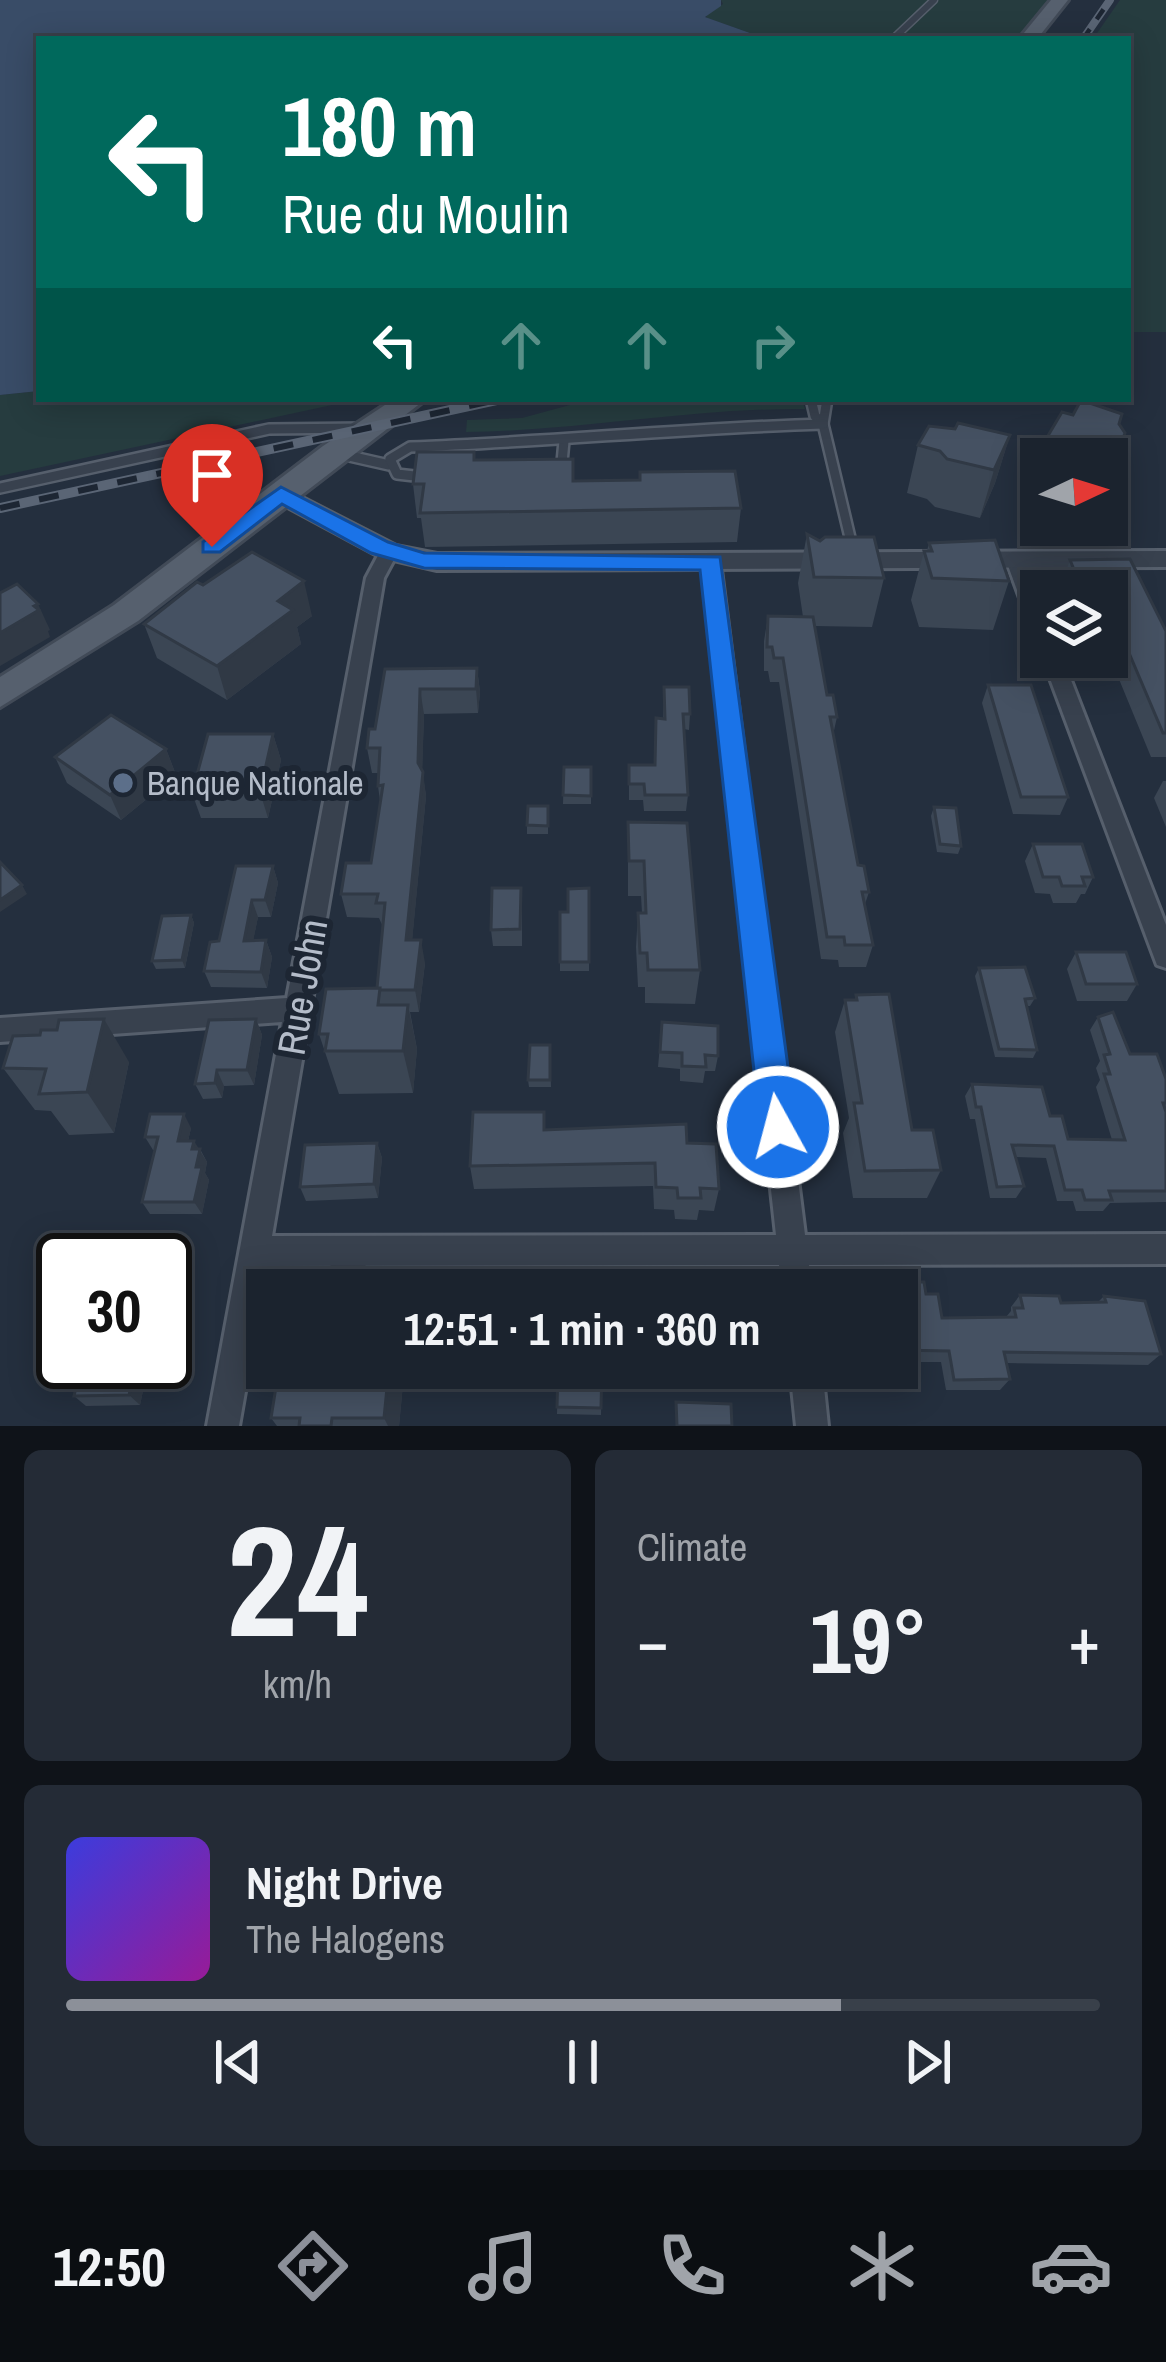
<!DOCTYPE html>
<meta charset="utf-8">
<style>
:root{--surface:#1b232e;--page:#242b36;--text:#f1f3f6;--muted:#a0a4aa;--line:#39404a;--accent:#8c9099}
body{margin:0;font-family:"Archivo Narrow",sans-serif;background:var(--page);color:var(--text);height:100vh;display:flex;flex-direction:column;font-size:45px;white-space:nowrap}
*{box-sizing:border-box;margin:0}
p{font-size:39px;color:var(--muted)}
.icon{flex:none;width:66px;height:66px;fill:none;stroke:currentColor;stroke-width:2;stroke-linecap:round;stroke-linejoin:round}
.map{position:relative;height:1426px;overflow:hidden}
.side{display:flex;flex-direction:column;gap:24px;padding:24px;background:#0f1319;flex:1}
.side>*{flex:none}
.top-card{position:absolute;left:36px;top:36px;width:1095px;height:366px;border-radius:0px;box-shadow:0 6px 30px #0003,0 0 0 3px var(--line);background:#00695c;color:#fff;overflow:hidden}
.needle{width:78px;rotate:86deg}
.controls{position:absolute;left:1020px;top:438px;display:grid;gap:24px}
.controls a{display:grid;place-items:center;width:108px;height:108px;border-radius:0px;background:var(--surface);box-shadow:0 6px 30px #0003,0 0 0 3px var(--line);font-size:60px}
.speed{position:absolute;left:36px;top:1233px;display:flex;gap:24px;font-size:60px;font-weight:700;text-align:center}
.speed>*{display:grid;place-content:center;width:156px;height:156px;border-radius:50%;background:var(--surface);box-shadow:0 6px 30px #0003,0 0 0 3px var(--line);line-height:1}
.speed .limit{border:6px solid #111;border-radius:18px;background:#fff;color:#111}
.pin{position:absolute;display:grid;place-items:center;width:102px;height:102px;color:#fff;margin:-123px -51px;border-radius:50% 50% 50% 0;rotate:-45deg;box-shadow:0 0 12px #0007}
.pin .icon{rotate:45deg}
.me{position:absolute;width:132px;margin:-66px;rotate:353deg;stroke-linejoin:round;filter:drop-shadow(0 0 9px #0008)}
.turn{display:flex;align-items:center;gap:42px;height:252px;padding:0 48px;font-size:54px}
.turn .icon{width:156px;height:156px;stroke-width:2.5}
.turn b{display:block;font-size:84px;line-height:102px}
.lanes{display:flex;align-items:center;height:114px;padding:0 48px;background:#0003;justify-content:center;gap:60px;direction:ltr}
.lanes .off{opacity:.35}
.big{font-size:90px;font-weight:800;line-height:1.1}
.side .widget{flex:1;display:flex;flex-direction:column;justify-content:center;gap:18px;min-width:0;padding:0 42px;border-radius:18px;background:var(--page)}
.side .dial{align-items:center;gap:0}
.dial b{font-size:156px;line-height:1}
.song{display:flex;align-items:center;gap:36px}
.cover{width:144px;height:144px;border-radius:18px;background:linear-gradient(135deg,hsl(240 70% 55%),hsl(300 70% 35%))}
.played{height:12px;border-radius:6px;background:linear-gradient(90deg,var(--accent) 75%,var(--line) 75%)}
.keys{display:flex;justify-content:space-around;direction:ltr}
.heat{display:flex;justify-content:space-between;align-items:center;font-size:66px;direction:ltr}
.side .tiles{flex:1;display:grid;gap:24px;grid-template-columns:1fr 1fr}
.widget:last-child{grid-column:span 2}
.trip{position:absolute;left:246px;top:1269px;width:672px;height:120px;border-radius:0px;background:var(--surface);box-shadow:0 6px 30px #0003,0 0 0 3px var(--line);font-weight:800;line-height:120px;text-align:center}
.tab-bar{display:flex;height:192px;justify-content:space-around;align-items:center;background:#0b0e12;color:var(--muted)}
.tab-bar .icon{width:84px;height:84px}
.tab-bar .selected{color:var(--accent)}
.tab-bar b{font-size:54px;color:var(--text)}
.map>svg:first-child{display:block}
</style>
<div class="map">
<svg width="1166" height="1426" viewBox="0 0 1166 1426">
<rect width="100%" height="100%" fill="#242f3e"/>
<g fill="#263c3f">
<polygon points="721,0 1051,0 1019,39 767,39 707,18 705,14 723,4"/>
<polygon points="1120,0 1166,0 1166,332 1128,332 1128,39 1093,39"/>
<polygon points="39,391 39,399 360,399 0,476 0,395"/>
<path d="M592,399H802L805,409C691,408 579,431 466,432L467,420L522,418Z"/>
</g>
<polygon fill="#394c67" points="0,0 721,0 721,6 705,17 767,39 39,39 39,391 0,395"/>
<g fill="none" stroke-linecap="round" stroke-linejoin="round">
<g stroke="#565f6c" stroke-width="9">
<polyline id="service-far1" points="893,39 934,0"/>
</g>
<g stroke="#565f6c" stroke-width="14">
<g id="service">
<polyline points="811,399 815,416 823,424 852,546"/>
<polyline points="823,424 827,399"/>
<polyline points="336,453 389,465"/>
<polyline points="561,473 564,441"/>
<path d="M423,477L397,474L390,459L410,447C548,442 685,428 823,424"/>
<polyline points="0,488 269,429 364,428"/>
</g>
</g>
<g stroke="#565f6c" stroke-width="6">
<g id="minor">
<polygon points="389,546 398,552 384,578 272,1236 776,1235 702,562 711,556 720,562 805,1235 1166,1234 1166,1264 809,1265 812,1290 782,1290 779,1265 267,1266 239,1426 207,1426 282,1022 0,1042 0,1018 287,998 366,578 382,548"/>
<path d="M1015,554C1039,568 1041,609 1041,635L1031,628L1006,560Z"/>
<polygon points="1042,657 1062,657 1166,925 1166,968 1157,965 1154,957"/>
<polygon points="790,1368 822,1368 828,1426 796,1426"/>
</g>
</g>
<g stroke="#565f6c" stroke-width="6">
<polygon id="tertiary" points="281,487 396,546 437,554 1166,551 1166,567 437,570 381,557 273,499 270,494"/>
</g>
<g stroke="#414a57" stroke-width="6">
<g id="primary">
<polygon points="1051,0 1068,0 1037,39 1019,39"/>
<polygon points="394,399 426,399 138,621 0,707 0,677 114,605 323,446"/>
</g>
</g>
<use href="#service-far1" stroke="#38414e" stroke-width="6"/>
<use href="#service" stroke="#38414e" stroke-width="9"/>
<use href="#minor" fill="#38414e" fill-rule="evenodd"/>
<use href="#tertiary" fill="#38414e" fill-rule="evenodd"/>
<use href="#primary" fill="#56606e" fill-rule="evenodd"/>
<g stroke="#5a6575" stroke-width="8">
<polyline id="rail-far1" points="1083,39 1110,0"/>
</g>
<g stroke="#5a6575" stroke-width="10">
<polyline id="rail" points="0,508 501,399"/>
</g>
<use href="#rail-far1" stroke="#1d2633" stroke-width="4.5" stroke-dasharray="12" stroke-linecap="butt"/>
<use href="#rail" stroke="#1d2633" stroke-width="6" stroke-dasharray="20" stroke-linecap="butt"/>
</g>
<g fill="#3b4654">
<polygon points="1119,424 1125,433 1107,480 1107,459 1041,459 1041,514 1018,509 1033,461"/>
<polygon points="1010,435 995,483 980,518 935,507 927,499 907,493 918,445"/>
<polygon points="474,452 475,460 573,481 741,508 737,542 425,547 421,518 417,518 413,484"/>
<polygon points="807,534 884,578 872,627 815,626 827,695 837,717 833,735 858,865 869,892 865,904 873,945 866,967 839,967 838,960 821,959 779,682 770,682 768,671 764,671 764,641 768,616 803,617 798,583"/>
<polygon points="929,543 1009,581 993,630 919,627 911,600 924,551 927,551"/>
<polygon points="1070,560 1166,631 1166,757 1151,757 1107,650 1107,591 1064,591 1061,584"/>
<polygon points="203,585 312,616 297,627 301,644 227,700 157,658 144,624"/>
<polygon points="477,668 480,692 478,713 424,714 422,770 426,796 412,940 425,963 419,1012 410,1012 417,1049 413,1093 339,1094 319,1034 377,988 383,927 379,918 347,917 341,894 371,863 380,801 378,786 378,773 372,773 367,748 375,729 385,669"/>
<polygon points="988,685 1068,797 1060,815 1013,814 982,703"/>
<polygon points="664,687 690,714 689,730 684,729 688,795 686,811 644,811 643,800 629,800 629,765 654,765 663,719"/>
<polygon points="273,734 281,760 268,818 201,818 192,793"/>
<polygon points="166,749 176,775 121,820 67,783 55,757"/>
<polygon points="564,767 591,767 591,804 563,804"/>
<polygon points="1163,781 1166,781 1166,827 1154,798"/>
<polygon points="548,806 548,834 527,834 527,825"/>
<polygon points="934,807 961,846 958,854 937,852 931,816"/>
<polygon points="628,822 700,970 695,1004 645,1003 645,987 638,987 636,947 638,913 642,913 641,896 628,896"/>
<polygon points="1033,844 1093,877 1085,894 1081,894 1076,903 1053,903 1050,894 1035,893 1025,861"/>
<polygon points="273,866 278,883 271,917 258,917 253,940 266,940 272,957 267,988 211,987 204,971 219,941"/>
<polygon points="589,888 589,971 560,971 560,912 568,912"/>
<polygon points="522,905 522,946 493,946 491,930"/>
<polygon points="191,915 194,923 185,968 156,969 152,961"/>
<polygon points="1076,952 1137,984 1127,1001 1077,1001 1067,969"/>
<polygon points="979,968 1035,998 1030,1006 1027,1006 1037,1050 1033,1058 995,1057 975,976"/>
<polygon points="856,995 912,1130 941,1170 927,1198 853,1198 843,1133 849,1118 835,1032 845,1000 855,1000"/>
<polygon points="1098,1017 1130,1054 1166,1079 1166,1202 1110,1203 1103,1211 1076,1211 1073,1201 1057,1201 1046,1158 1016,1157 1024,1186 1016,1198 990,1198 975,1119 970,1119 965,1096 972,1084 1050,1116 1068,1139 1112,1140 1096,1087 1100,1080 1096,1068 1100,1061 1090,1030"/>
<polygon points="256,1019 262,1035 254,1085 224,1086 222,1098 203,1099 195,1084"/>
<polygon points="662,1022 718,1056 715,1071 705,1071 703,1083 680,1081 680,1069 658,1067"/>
<polygon points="550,1045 551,1087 529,1087 528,1080"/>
<polygon points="129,1062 114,1133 69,1135 51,1111 35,1110 3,1068"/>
<polygon points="191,1128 188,1141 200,1149 207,1162 205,1173 209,1180 202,1214 150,1214 142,1202 155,1150 153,1150 145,1137"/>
<polygon points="545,1130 687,1143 719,1189 714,1211 699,1210 697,1220 675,1219 674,1210 654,1209 653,1186 474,1189 470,1166"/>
<polygon points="377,1143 382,1158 378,1198 306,1201 300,1187"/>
<polygon points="894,1282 926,1294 942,1318 1006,1317 1011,1311 1011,1307 1020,1295 1061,1303 1098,1302 1104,1296 1161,1354 1148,1365 1007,1363 1010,1379 1000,1390 946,1390 941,1362 897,1362 897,1290 889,1290"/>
<polygon points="149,1362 140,1405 86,1406 74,1396"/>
<polygon points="558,1368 602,1368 601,1415 557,1414"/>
<polygon points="403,1384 399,1426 277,1426 271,1418"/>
</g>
<g fill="#303945">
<polygon points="1010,435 995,483 980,518 994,470"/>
<polygon points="304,581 312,616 297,627 301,644 227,700 217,666 278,601"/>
<polygon points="38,604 50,630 48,631 50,637 0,666 0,633"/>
<polygon points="477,668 480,692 478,713 476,689"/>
<polygon points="420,689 424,714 422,781 423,772 426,796 410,963 406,940 418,763"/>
<polygon points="273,734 281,760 268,818 260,792"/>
<polygon points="166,749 176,775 121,820 110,795"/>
<polygon points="273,866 278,883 271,917 265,900"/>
<polygon points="22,885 27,894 0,912 0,900"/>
<polygon points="252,900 258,917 250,957 244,941"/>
<polygon points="191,915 194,923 185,968 182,960"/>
<polygon points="266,940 272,957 267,988 261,972"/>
<polygon points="421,940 425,963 419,1012 415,990"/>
<polygon points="408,1005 417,1049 413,1093 403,1051"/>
<polygon points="104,1019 129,1062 114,1133 87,1092"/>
<polygon points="256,1019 262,1035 254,1085 247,1070"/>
<polygon points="217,1070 224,1086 222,1098 215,1083"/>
<polygon points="184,1114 191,1128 185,1154 178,1141"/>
<polygon points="194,1141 207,1162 205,1173 209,1180 202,1214 194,1202 196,1167 192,1149"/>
<polygon points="377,1143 382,1158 378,1198 374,1184"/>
<polygon points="364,1267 369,1280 370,1290 365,1290"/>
<polygon points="137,1362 149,1362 140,1405 129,1395"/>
<polygon points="389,1368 397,1368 403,1384 399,1426 388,1426 384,1418"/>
</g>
<g fill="#455162" stroke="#303945" stroke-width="3">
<polygon points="1081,400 1122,414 1119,424 1125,433 1114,462 1109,461 1107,466 1107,459 1041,459 1041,463 1033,461 1062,412 1073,415"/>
<polygon points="958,423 1010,435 994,470 947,459 940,451 918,445 929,426 955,429"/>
<polygon points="417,452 474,452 474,460 573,459 573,481 640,480 640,472 735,471 741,508 420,513 424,484 413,484"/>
<polygon points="807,534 820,541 825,537 874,537 884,578 814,577"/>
<polygon points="995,540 1009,581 932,578 924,551 932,551 929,543"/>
<polygon points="252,552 304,581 278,601 293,610 217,666 144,624 197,582 203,585"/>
<polygon points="1130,559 1166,631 1166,733 1163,733 1107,601 1107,591 1083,591 1070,560"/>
<polygon points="17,584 38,604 34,606 39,610 0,633 0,593"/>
<polygon points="768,616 813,617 827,695 833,695 837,717 830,717 858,865 864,866 869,892 862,892 873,945 845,945 844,937 827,937 783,658 774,658 772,647 767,647"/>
<polygon points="477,668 476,689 420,689 418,763 423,772 406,940 421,940 415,990 380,990 377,988 385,903 376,903 378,894 341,894 346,863 371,863 383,785 378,786 380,748 367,748 369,729 375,729 385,669"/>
<polygon points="988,685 1031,685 1068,797 1021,797"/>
<polygon points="664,687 689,687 690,714 683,714 688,795 645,795 644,784 629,784 629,765 655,765 656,718 665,719"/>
<polygon points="111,715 166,749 110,795 55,757"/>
<polygon points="208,734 273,734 260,792 192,793"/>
<polygon points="564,767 591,767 591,796 563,795"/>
<polygon points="528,806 548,806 548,826 527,825"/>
<polygon points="934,807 956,808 961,846 940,844"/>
<polygon points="628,822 687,823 700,970 648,970 647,953 640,953 638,913 646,913 644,861 629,861"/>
<polygon points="1033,844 1082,844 1093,877 1082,877 1085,886 1062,886 1059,877 1043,877"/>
<polygon points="0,862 22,885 0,900"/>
<polygon points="236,866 273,866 265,900 252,900 244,941 266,940 261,972 204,971 210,942 219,941"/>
<polygon points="492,888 521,888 520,929 491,930"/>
<polygon points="589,888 589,962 560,962 560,912 568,912 568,889"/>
<polygon points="191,915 182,960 152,961 162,916"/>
<polygon points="1076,952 1126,952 1137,984 1086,984"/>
<polygon points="1025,967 1035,998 1025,999 1037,1050 999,1049 979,968"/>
<polygon points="380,988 378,1005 408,1005 403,1051 325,1051 328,1034 319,1034 326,989"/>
<polygon points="889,994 912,1130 933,1130 941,1170 865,1171 854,1103 862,1103 845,1000 857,1000 856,995"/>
<polygon points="1113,1012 1130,1054 1157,1054 1166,1079 1166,1103 1163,1103 1166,1112 1166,1191 1109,1191 1112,1200 1085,1200 1082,1190 1065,1190 1054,1146 1012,1145 1024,1186 997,1187 981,1107 976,1107 972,1084 1042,1087 1050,1116 1062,1116 1068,1139 1125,1140 1104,1074 1110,1074 1104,1055 1110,1054 1098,1017"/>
<polygon points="104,1019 87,1092 39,1094 46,1069 3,1068 13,1036 40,1035 41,1030 57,1030 59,1020"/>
<polygon points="256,1019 247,1070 217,1070 215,1083 195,1084 209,1020"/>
<polygon points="662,1022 718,1026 718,1056 705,1055 706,1067 682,1066 682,1053 660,1052"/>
<polygon points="530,1045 550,1045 550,1080 528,1080"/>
<polygon points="473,1112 544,1112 544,1130 686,1124 687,1143 716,1144 719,1189 700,1188 701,1198 678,1198 677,1188 656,1187 655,1163 470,1166"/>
<polygon points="150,1114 184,1114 178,1141 194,1141 192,1149 200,1149 196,1167 202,1167 194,1202 142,1202 158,1137 145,1137"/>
<polygon points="377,1143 374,1184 300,1187 305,1145"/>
<polygon points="332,1267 364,1267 365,1290 296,1290 298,1277 331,1277"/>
<polygon points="894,1282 924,1282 926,1294 938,1294 942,1318 1016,1317 1014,1308 1023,1308 1020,1295 1059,1296 1061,1303 1106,1302 1104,1296 1145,1301 1161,1354 1004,1352 1010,1379 954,1380 949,1351 897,1350 897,1290 895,1290"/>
<polygon points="604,1286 604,1290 491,1290 491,1287"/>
<polygon points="82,1362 137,1362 129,1395 74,1396"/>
<polygon points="279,1368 389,1368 384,1418 332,1418 331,1426 299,1426 300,1418 271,1418"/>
<polygon points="558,1368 602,1368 601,1408 557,1407"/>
<polygon points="676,1402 731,1404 732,1426 677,1426"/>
</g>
<polygon fill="#1a73e8" stroke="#114b97" stroke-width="3" points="281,487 388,542 424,553 720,557 796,1127 791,1139 778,1144 765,1139 760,1127 700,570 424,568 371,553 282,504 220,552 203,552 203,542"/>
<circle fill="#5c6f8a" stroke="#1d2633" stroke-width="4.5" cx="123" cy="783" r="12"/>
<g text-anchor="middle" stroke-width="12" stroke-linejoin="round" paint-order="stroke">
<g font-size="33" fill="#b4bcc9" stroke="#1d2633" text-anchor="start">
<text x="147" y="795">Banque Nationale</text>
</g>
<g font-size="39" fill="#b4bcc9" stroke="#1d2633">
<text transform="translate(302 987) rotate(-80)" y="14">Rue John</text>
</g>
</g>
</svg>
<div class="controls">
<a><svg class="needle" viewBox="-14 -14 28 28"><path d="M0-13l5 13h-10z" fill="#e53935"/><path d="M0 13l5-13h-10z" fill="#a0a4aa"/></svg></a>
<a><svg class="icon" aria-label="layers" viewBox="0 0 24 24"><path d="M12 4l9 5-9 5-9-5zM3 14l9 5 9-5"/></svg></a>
</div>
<div class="speed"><div class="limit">30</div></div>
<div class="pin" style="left:212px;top:547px;background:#d93025"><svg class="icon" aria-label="arrive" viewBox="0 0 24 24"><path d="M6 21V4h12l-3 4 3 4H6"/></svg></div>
<svg class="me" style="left:778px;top:1127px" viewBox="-20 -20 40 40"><circle r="17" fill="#1a73e8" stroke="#fff" stroke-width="3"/><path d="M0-11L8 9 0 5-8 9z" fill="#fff"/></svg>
<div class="trip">12:51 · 1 min · 360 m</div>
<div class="top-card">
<div class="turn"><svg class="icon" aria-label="left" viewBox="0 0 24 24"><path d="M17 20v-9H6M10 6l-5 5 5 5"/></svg><div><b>180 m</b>Rue du Moulin</div></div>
<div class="lanes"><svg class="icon" aria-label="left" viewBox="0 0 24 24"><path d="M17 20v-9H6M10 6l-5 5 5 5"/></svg><svg class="icon off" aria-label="ahead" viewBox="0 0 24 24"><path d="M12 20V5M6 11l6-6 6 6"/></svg><svg class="icon off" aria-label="ahead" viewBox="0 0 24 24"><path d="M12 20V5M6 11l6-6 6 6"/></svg><svg class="icon off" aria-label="right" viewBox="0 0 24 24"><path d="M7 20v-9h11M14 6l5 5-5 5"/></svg></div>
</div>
</div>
<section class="side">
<div class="tiles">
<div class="widget dial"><b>24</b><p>km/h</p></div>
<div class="widget"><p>Climate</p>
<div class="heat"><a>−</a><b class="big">19°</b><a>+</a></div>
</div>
<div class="widget">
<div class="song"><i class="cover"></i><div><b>Night Drive</b><p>The Halogens</p></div></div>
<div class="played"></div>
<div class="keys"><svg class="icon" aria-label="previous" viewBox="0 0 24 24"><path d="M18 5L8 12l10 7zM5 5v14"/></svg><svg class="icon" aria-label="pause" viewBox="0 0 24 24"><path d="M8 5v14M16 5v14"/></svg><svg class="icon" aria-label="next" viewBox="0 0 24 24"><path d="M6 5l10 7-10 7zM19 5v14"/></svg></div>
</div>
</div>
</section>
<nav class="tab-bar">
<b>12:50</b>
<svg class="icon selected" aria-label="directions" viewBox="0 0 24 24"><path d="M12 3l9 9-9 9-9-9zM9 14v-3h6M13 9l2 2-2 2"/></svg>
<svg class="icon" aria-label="music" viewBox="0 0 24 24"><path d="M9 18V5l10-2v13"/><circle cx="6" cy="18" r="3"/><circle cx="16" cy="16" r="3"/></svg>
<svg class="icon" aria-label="phone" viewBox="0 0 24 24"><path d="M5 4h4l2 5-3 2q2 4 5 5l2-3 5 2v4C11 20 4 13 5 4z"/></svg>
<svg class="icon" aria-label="climate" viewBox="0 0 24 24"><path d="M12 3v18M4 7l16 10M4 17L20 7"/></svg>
<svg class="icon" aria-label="car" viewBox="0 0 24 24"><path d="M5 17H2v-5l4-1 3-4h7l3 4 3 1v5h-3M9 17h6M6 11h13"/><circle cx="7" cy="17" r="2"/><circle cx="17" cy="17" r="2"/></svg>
</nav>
